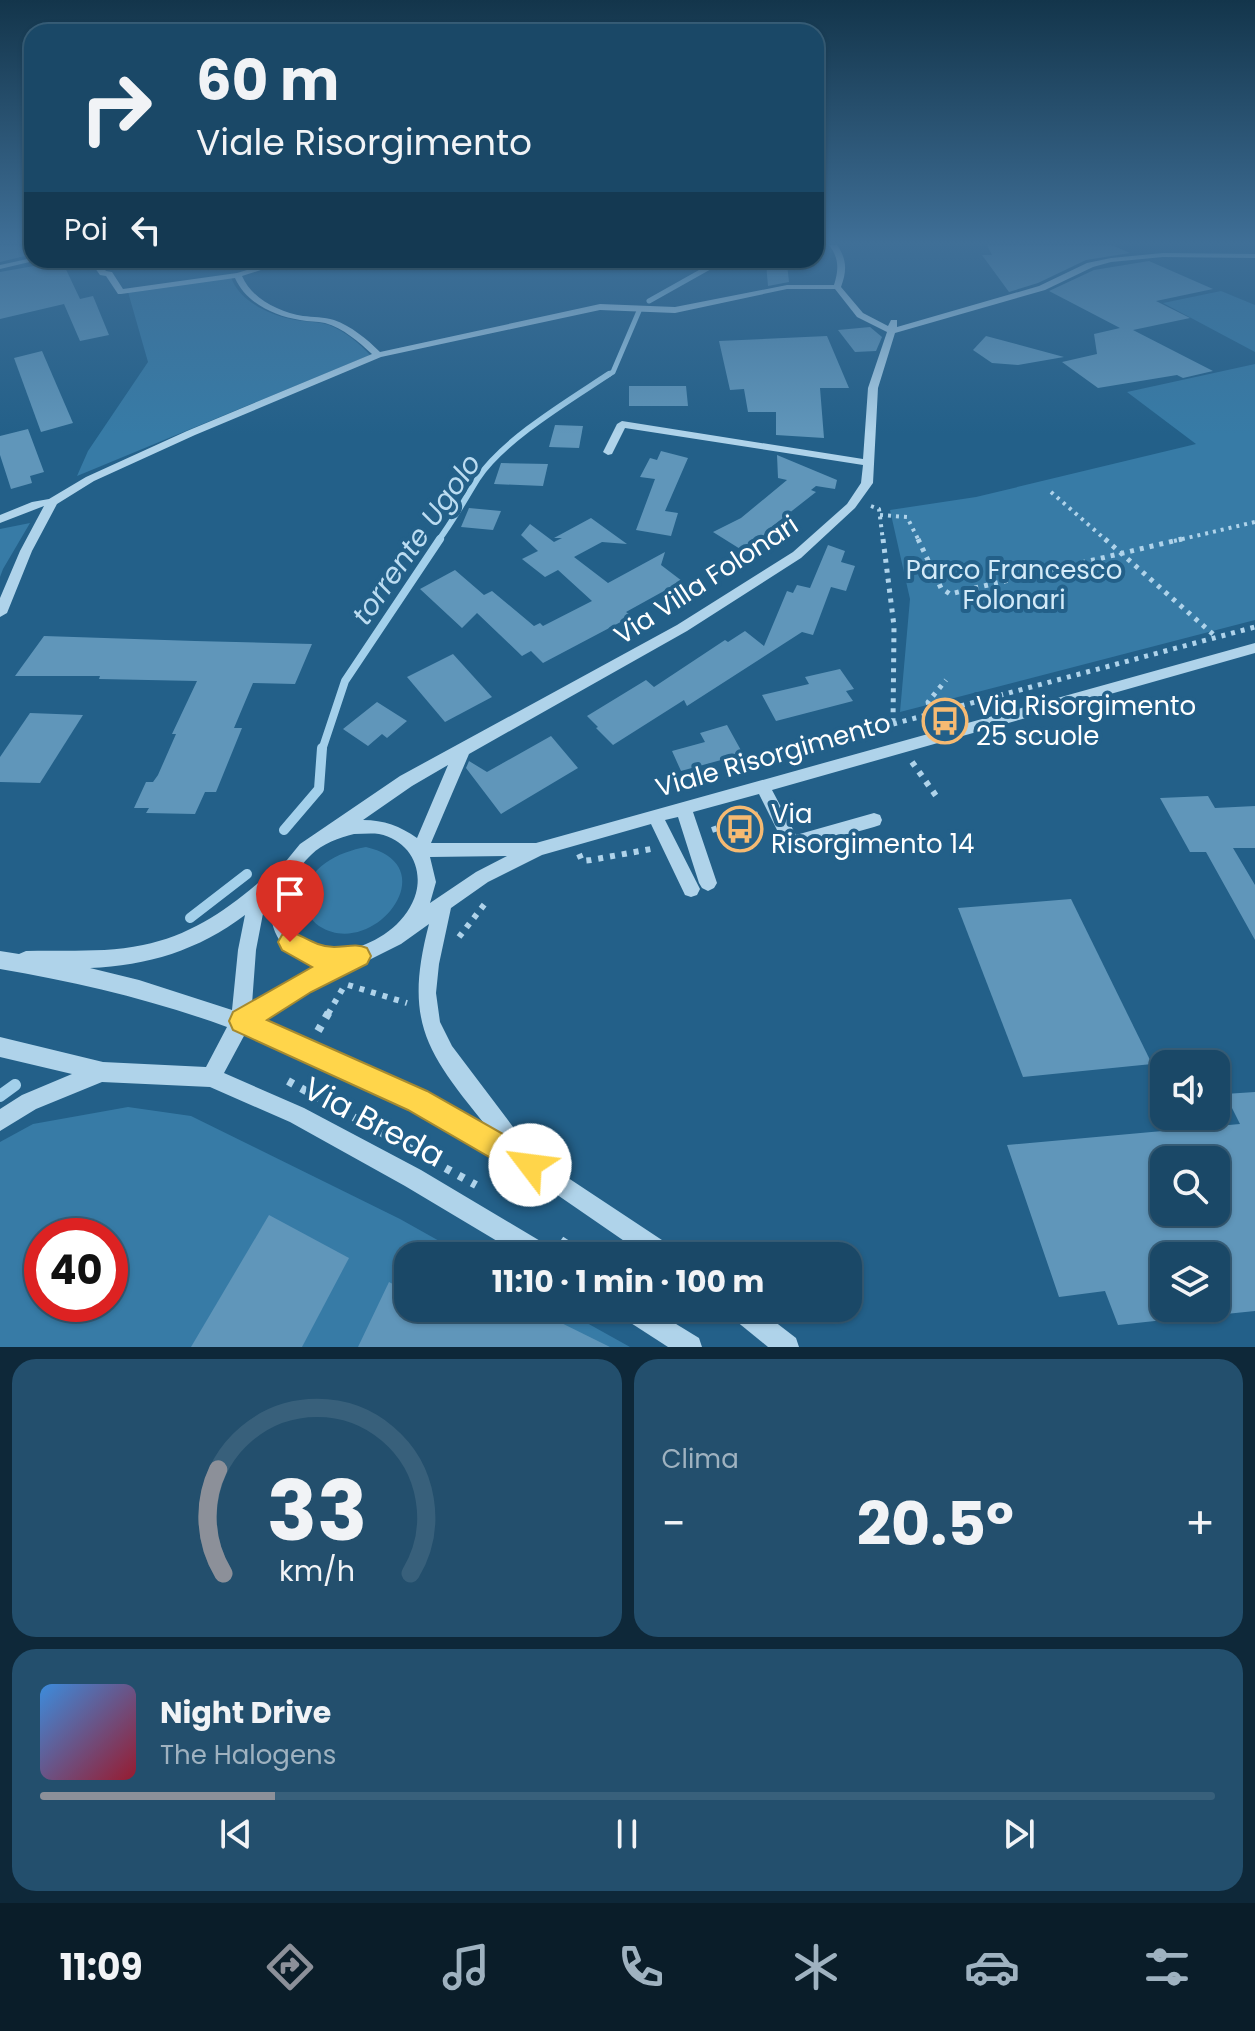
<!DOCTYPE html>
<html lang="it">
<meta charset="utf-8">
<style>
:root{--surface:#1a4867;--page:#234f6d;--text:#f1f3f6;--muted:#9fb2c0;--line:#38607b;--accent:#8c9099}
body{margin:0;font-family:Poppins,sans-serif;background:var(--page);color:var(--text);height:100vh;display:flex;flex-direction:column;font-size:30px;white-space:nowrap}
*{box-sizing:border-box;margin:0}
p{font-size:26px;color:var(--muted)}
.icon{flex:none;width:44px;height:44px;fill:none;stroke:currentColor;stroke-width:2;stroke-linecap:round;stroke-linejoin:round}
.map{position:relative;height:1347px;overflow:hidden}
.panel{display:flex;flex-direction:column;gap:12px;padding:12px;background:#0e2839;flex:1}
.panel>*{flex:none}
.top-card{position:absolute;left:24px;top:24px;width:800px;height:244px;border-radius:24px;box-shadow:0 2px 6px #0004,0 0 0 2px var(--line);background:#1a4867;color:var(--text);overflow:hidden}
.controls{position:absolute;left:1150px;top:1050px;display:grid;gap:16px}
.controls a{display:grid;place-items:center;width:80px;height:80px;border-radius:16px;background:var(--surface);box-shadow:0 2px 6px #0004,0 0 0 2px var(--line);font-size:40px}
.speed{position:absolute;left:24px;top:1218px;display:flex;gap:16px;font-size:40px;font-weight:700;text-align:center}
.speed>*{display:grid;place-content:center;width:104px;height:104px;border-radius:50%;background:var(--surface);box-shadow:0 2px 6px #0004,0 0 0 2px var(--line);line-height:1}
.speed .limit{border:12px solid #d22;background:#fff;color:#111}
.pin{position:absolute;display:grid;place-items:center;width:68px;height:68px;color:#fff;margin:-82px -34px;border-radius:50% 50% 50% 0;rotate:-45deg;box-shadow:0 0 8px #0007}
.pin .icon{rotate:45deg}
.me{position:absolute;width:88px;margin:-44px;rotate:300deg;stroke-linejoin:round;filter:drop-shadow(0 0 6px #0008)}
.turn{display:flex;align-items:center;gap:28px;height:168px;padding:0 40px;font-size:36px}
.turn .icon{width:104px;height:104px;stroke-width:2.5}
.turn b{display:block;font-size:56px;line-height:68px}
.then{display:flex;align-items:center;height:76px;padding:0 40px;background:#0003;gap:16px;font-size:30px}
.big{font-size:60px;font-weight:700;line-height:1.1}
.panel .tile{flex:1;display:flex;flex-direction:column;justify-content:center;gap:12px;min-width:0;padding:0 28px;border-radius:24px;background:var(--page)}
.panel .dial{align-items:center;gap:0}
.dial svg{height:208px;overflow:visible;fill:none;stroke:var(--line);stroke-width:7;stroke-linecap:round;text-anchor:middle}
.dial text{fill:var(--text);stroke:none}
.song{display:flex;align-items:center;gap:24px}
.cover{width:96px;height:96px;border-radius:12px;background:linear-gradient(135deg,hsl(210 70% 55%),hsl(350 70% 35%))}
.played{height:8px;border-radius:4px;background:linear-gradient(90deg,var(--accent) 20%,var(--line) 20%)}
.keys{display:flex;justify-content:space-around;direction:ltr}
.heat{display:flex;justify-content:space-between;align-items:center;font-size:44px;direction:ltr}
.panel .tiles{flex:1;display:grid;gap:12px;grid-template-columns:1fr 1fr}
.tile:last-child{grid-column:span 2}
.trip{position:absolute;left:394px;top:1242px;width:468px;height:80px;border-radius:24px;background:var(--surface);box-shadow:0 2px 6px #0004,0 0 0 2px var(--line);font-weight:700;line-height:80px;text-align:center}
.dock{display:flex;height:128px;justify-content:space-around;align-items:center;background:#0a1d29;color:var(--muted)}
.dock .icon{width:56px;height:56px}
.dock .current{color:var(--accent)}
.dock b{font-size:36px;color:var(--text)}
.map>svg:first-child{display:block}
</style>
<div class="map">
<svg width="1255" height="1347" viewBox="0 0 1255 1347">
<rect width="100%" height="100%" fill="#236089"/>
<g fill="#377ba6" fill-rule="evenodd">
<path d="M231,277C239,301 268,314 291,319C303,322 317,321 329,325C346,332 358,342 370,355L77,476L88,451L148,362L128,292Z"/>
<polygon points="1221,291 1255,305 1255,352 1163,303"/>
<polygon points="1255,364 1255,620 900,712 910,599 890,510 976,497 1196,444 1127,392"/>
<polygon points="30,523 3,569 0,577 0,529"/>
<path d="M366,847C448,866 373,961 319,926C310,920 306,910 306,899C305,867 339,852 366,847Z"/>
<path d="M128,1107L191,1116L400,1219L466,1256H408V1308H560L630,1347H0V1142L33,1124ZM42,1236H110V1304H42Z"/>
</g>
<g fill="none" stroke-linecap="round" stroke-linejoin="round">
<g stroke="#a3d0eb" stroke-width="5">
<polyline points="649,301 722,260"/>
<polyline points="606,376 613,372 639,311"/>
</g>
<path stroke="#a3d0eb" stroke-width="6" d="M438,541C453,521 465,499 478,478C504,439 570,400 609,374"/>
<polyline stroke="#a3d0eb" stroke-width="8" points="322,750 345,681 440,539"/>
<g stroke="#a3d0eb" stroke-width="10">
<polyline points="284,830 319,789 322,748"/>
<polyline points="190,918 247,874"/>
</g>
<polyline stroke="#a3d0eb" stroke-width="12" points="0,1096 15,1085"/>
</g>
<g fill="#6096ba" fill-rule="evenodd">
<polygon points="0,245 20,245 25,256 0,262"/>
<polygon points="987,245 1112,245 1130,253 1086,260 1038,283 1009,292 982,255 992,255"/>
<polygon points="62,261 80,299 93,296 109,335 80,341 64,304 0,319 0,272"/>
<polygon points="1149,261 1213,289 1156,301 1190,318 1133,330 1213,371 1183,378 1177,375 1098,388 1062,362 1097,354 1094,334 1120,328 1049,291 1094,270"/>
<polygon points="766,263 787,264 789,282 768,286"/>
<polygon points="870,327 882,337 876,351 855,352 838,330"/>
<polygon points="827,336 849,388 820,388 824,438 776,435 776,412 748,412 744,389 730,390 719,341"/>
<polygon points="986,336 1064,357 1018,365 992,363 973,350"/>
<polygon points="42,351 73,423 41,432 14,358"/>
<polygon points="629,386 686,386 688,406 629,406"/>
<polygon points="555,425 583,426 579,448 549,447"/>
<polygon points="28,429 44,472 30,476 32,483 11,489 0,455 0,436"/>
<polygon points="661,451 688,458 665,511 678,513 671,536 636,530 655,479 640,477 650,458 657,460"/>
<polygon points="777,455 837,480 835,489 816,486 811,490 816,492 765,532 770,535 745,552 713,532 741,518 787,480 778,478"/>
<polygon points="501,463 548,464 543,486 494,484"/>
<polygon points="469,508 501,511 493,530 461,527"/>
<polygon points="591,518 627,544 602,542 574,557 608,583 665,552 661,565 682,581 626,612 632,616 543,663 531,651 522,656 477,613 462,628 420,589 455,570 484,595 492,591 534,626 540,623 543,626 592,601 558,570 545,577 522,559 538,551 521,535 530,524 554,542 562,538 554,538"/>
<polygon points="828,545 845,551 841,562 855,566 846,591 831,587 813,635 802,632 687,706 684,700 613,745 596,728 598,727 587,716 646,680 654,687 725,640 728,642 745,631 764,646 787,591 793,593 797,585 810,588"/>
<polygon points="44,636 195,641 312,644 295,684 253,683 234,728 242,728 216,792 205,792 195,814 146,813 149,808 134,808 146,782 153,782 158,775 176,734 172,734 197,681 99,679 100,676 15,676"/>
<polygon points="453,654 492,697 445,722 407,677"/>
<polygon points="840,669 854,689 846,691 853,701 776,721 762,695 809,684 805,677"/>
<polygon points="377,702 407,721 387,738 382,734 368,746 343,729"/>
<polygon points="30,713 83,715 40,783 0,782 0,757"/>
<polygon points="727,725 743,754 681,771 672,751 705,742 700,733"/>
<polygon points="551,736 578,768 501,814 466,768 469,761 487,772"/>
<polygon points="1208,796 1215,808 1255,806 1255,848 1233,848 1255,885 1255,940 1206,852 1190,852 1160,798"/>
<polygon points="1071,899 1152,1064 1023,1077 958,908"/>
<path d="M1255,1092V1311L1216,1315V1256H1164V1320L1118,1325L1105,1291L1059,1297L1007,1145L1240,1124L1225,1094ZM1164,1160H1216V1212H1164Z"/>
<polygon points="269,1215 349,1258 302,1347 191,1347"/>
<polygon points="389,1282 408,1292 408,1308 531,1308 610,1347 358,1347"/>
</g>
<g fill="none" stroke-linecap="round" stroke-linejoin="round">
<g stroke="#afd3ea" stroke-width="4" stroke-dasharray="3 5" stroke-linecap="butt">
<polyline points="1051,492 1107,541"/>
<polyline points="871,506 879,509 883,541"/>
<polyline points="880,515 907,517 919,541"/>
<polyline points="1174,541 1255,522"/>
</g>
<g stroke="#afd3ea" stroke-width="5" stroke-dasharray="4 6" stroke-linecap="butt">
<polyline points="883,539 894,626 893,725"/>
<polyline points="918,539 941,588 950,594 1182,539"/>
<polyline points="1105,539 1215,636"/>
<polyline points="931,714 928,702 946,680"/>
<polyline points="893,724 1255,627"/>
</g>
<g stroke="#afd3ea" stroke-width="6" stroke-dasharray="5 7" stroke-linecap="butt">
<polyline points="912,762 939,800"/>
<polyline points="712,830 758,814"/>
<polyline points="579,854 582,861 591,860 651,849"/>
<polyline points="459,937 487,901"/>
<polyline points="348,985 407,1003"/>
<polyline points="328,1014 343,988"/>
</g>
<g stroke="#afd3ea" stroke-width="8" stroke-dasharray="6 9" stroke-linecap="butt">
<polyline points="318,1031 329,1012"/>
<polyline points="288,1081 476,1185"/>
<polyline points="561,1240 585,1256"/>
</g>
<g fill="#afd3ea" fill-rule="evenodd">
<path d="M829,245H837C847,259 847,271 841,287L863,313L888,326L891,320H897V327L1039,286L1087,263L1111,258L1163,253L1255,254V258L1163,257L1111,262L1093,267L1045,290L895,333L878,388L873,483L855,508L801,558L687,631L469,754L431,843H536L1255,643V653L772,790L796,835L874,813L880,815L882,820L880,825L874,827L792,850L786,848L759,794L693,812L717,883L714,888L708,891L702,888L699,883L678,817L665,820L700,889L697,895L691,897L685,895L651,824L542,855L488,882L451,908L439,964L436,993L440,1022L452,1046L535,1156L674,1248L677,1256H646L540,1183L462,1137L335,1071L245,1034L224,1073L304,1108L421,1170L552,1248L555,1256H522L405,1186L290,1122L210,1087L102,1082L36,1109L0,1131V1109L22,1095L72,1074L0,1057V1037L103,1062L206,1067L227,1027C153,1000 77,982 0,969V951L19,954L26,951C65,950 105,953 143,945C195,935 237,903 275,868L282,866L300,844L400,776L677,625L793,552L847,504L861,483L863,465L625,428L612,454L608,455L603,452L617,424L622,421L863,459L868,388L887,332L857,317L835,289H787L675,313L600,310L381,357L195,435L94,481L57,504L32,551L7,613L0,617V598L20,551L44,506L0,523V515L32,502L49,499L86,477L187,431L372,354C359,342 343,328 325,323C317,321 309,322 300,320C274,316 246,303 235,278L121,294H118L106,276L100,275L89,260H97L106,271L112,272L123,289L237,273L280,260H292L242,276C252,299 279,312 303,316C313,317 324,317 334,320C351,326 367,339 380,352L600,304L675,307L787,285H834C839,269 839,258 829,245ZM448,765L417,838C400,826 384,820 363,820L412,786ZM354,834C362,834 371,833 379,834C408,840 423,866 416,893C408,921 382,940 355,948C349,950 339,948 331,948C321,948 311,947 302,941C273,919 289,875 311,855C323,843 339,838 354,834ZM507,856L476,872L430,903L436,882L430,857ZM271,894C267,932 282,957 321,965L252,1004L256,950L266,898ZM245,915L238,950L232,1010L139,980L90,968C147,966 199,950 245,915ZM429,924C403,1023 427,1053 488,1128C416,1086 339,1049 260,1020L309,990L401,944Z"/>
<polygon points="32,258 32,260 38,260 0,269 0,265"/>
<polygon points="616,1308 650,1308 699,1338 702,1347 668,1347 620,1316"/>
<polygon points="726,1308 757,1308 796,1338 799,1347 768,1347 730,1316"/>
</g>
</g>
<linearGradient id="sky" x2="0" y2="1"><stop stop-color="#13354b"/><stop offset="0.56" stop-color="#3f6f97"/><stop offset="1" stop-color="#3f6f97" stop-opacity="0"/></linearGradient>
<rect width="1255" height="434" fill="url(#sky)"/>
<path fill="#ffd54a" stroke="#a68a30" stroke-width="2" d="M290,931C305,937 317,947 334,947C346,947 356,943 367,948L371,956L367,964L311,992L267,1020L427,1091L540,1155L544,1165L540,1175L530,1179L520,1175L408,1110L233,1030L229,1021L233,1012L312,967L282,950L278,942L282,935Z"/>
<defs>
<g id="bus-ring" transform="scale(2.3)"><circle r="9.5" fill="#236089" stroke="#f6ba72" stroke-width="1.5"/><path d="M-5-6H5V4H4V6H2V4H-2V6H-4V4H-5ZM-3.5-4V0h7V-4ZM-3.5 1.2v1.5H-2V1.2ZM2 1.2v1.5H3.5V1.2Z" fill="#f6ba72"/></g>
</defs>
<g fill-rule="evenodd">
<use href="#bus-ring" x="945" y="721"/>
<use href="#bus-ring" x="740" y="829"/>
</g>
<g text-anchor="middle" stroke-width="8" stroke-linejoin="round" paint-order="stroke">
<g font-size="26" fill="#d3eaf8" stroke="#236089">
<text x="1014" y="579">Parco Francesco<tspan x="1014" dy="30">Folonari</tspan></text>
</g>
<g font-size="26" fill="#fff" stroke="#236089">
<text transform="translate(706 580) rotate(-33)" y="9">Via Villa Folonari</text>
<text transform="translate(773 755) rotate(-16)" y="9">Viale Risorgimento</text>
</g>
<g font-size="26" fill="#fff" stroke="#236089" text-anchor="start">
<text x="976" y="715">Via Risorgimento<tspan x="976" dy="30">25 scuole</tspan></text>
<text x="771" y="823">Via<tspan x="771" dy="30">Risorgimento 14</tspan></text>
</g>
<g font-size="28" font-style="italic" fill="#bbdcf1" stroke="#236089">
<text transform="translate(416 539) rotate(-55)" y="10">torrente Ugolo</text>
</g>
<g font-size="32" fill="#fff" stroke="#236089">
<text transform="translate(374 1122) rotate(28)" y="11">Via Breda</text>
</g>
</g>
</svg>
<div class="controls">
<a><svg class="icon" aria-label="sound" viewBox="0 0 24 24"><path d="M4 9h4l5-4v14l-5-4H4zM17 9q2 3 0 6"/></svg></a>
<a><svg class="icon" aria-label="search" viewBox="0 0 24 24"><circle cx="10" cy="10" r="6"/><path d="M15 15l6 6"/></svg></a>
<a><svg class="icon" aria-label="layers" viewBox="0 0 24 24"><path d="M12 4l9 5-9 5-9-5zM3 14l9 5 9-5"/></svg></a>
</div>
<div class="speed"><div class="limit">40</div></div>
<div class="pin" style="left:290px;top:942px;background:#d93025"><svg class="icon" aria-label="arrive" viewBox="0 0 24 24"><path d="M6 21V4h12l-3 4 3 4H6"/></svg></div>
<svg class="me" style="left:530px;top:1165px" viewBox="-20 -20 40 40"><circle r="19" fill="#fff"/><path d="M0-13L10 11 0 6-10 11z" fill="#ffd54a"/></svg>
<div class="trip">11:10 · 1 min · 100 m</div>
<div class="top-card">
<div class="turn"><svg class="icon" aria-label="right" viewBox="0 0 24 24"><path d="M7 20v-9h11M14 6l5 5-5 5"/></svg><div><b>60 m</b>Viale Risorgimento</div></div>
<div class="then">Poi<svg class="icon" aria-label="left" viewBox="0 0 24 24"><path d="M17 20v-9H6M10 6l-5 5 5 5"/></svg></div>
</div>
</div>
<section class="panel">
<div class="tiles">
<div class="tile dial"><svg viewBox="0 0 100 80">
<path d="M14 69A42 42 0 1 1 86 69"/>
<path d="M14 69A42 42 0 0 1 12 29" stroke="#8c9099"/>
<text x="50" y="56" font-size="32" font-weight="700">33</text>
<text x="50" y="72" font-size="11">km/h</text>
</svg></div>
<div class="tile"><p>Clima</p>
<div class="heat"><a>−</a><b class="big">20.5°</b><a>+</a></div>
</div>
<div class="tile">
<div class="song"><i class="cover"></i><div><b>Night Drive</b><p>The Halogens</p></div></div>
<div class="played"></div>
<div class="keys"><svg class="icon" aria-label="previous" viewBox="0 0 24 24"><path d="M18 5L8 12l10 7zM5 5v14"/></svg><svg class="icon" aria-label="pause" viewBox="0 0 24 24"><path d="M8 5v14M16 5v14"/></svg><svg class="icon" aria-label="next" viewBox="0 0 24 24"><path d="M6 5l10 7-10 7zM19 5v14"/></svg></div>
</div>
</div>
</section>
<nav class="dock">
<b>11:09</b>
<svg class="icon current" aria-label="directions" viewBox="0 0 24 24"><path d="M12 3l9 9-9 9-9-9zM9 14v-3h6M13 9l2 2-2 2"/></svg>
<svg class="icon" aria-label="music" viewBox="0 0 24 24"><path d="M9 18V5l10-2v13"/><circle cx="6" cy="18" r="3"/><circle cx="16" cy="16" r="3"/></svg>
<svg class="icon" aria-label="phone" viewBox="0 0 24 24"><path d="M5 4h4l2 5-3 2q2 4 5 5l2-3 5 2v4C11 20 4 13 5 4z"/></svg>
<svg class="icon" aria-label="climate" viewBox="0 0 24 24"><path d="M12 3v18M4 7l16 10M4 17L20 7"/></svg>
<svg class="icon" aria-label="car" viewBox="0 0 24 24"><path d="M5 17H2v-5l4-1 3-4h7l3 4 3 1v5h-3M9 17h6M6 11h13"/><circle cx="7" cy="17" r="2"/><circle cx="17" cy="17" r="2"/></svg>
<svg class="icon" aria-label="filters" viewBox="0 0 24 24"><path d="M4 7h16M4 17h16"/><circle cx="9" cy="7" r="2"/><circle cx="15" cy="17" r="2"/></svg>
</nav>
